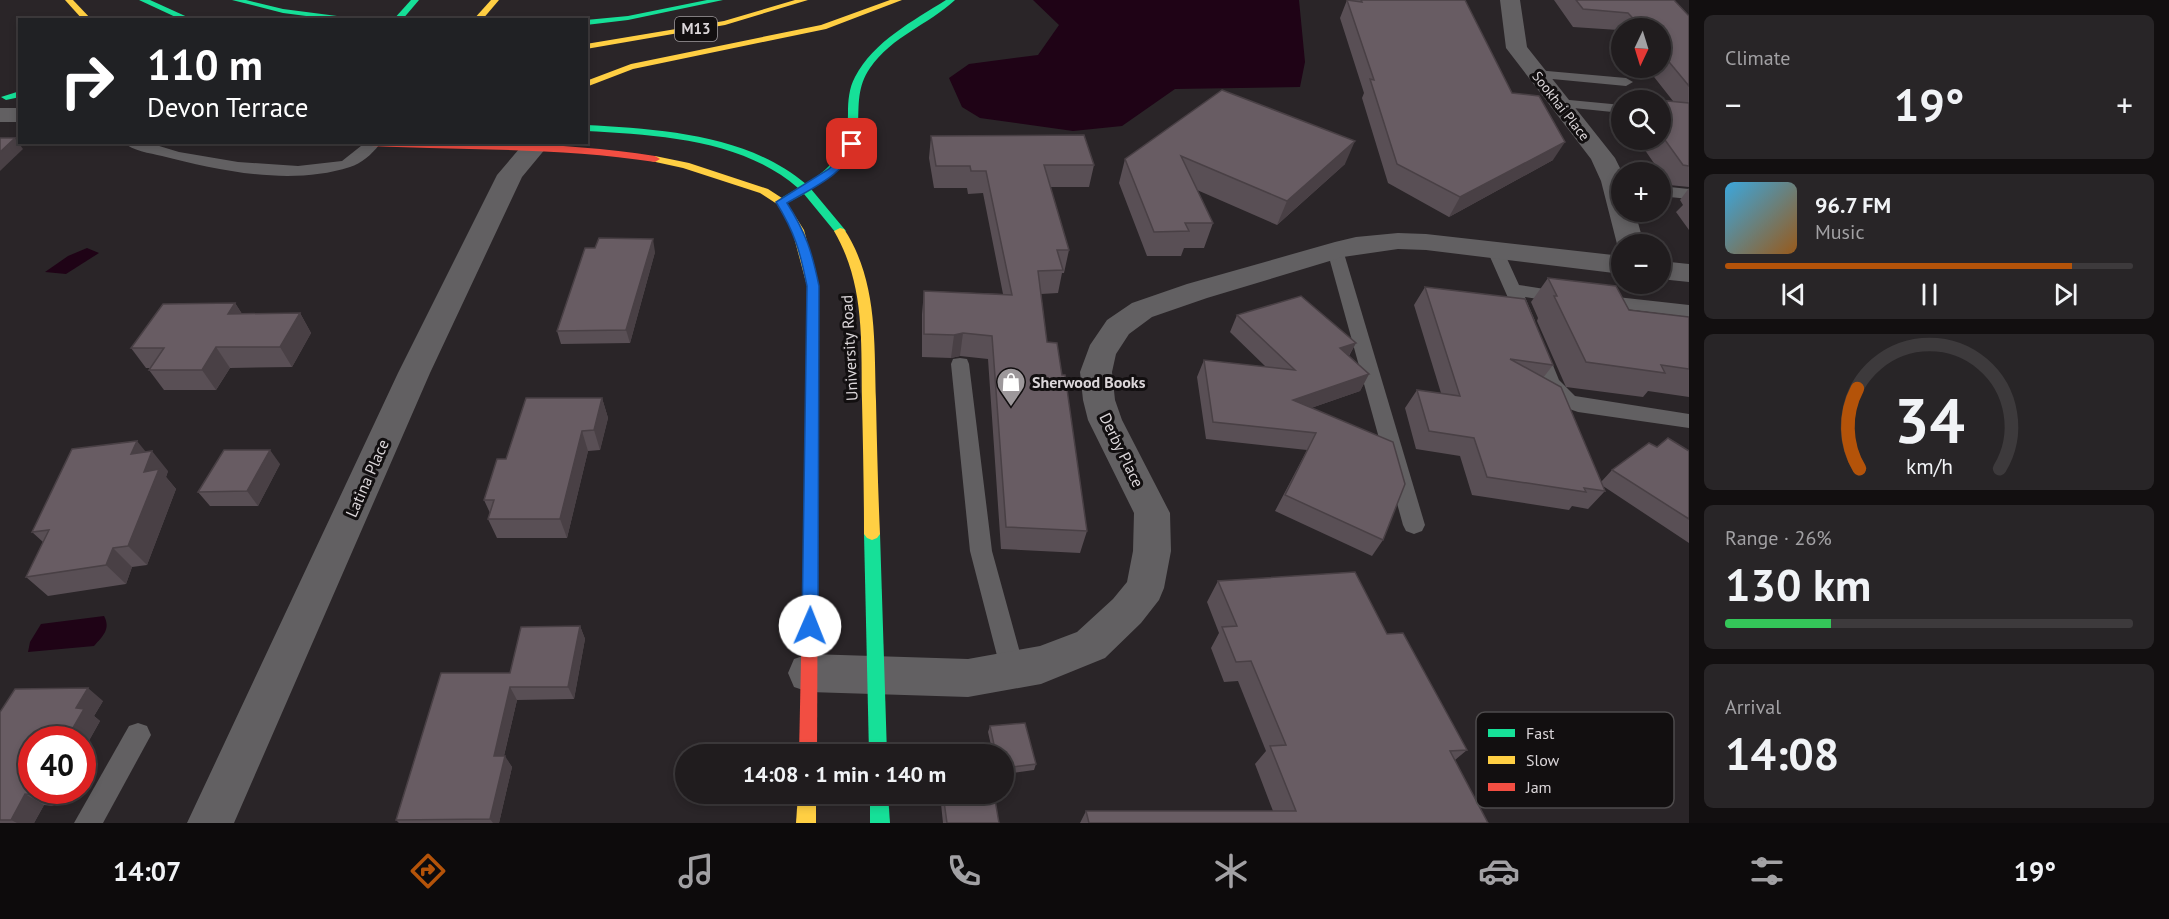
<!DOCTYPE html>
<meta charset="utf-8">
<style>
:root{--surface:#201c1e;--page:#282527;--text:#f1f3f6;--muted:#a2a1a4;--line:#3d3a3c;--accent:#b45309}
body{margin:0;font-family:"PT Sans",sans-serif;background:var(--page);color:var(--text);height:100vh;display:flex;flex-direction:column;font-size:22px;white-space:nowrap}
*{box-sizing:border-box;margin:0}
p{font-size:20px;color:var(--muted)}
.icon{flex:none;width:33px;height:33px;fill:none;stroke:currentColor;stroke-width:2;stroke-linecap:round;stroke-linejoin:round}
.map{position:relative;flex:1;overflow:hidden}
.sheet{display:flex;flex-direction:column;gap:15px;padding:15px;background:#120f10;width:480px}
.sheet>*{flex:none}
.hud{position:absolute;left:18px;top:18px;width:570px;height:126px;border-radius:0px;box-shadow:0 3px 9px #0003,0 0 0 2px var(--line);background:#202124;color:#fff;overflow:hidden}
.needle{width:39px;rotate:184deg}
.tools{position:absolute;left:1611px;top:18px;display:grid;gap:12px}
.tools a{display:grid;place-items:center;width:60px;height:60px;border-radius:50%;background:var(--surface);box-shadow:0 3px 9px #0003,0 0 0 2px var(--line);font-size:30px}
.speed{position:absolute;left:18px;top:726px;display:flex;gap:12px;font-size:30px;font-weight:700;text-align:center}
.speed>*{display:grid;place-content:center;width:78px;height:78px;border-radius:50%;background:var(--surface);box-shadow:0 3px 9px #0003,0 0 0 2px var(--line);line-height:1}
.speed .limit{border:9px solid #d22;background:#fff;color:#111}
.pin{position:absolute;display:grid;place-items:center;width:51px;height:51px;color:#fff;margin:-26px;border-radius:12px;box-shadow:0 3px 9px #0006}
.me{position:absolute;width:66px;margin:-33px;rotate:1deg;stroke-linejoin:round;filter:drop-shadow(0 0 4px #0008)}
.turn{display:flex;align-items:center;gap:21px;height:126px;padding:0 30px;font-size:27px}
.turn .icon{width:78px;height:78px;stroke-width:2.5}
.turn b{display:block;font-size:42px;line-height:51px}
.big{font-size:45px;font-weight:800;line-height:1.1}
.sheet .card{flex:1;display:flex;flex-direction:column;justify-content:center;gap:9px;min-width:0;padding:0 21px;border-radius:9px;background:var(--page)}
.sheet .dial{align-items:center;gap:0}
.dial svg{height:156px;overflow:visible;fill:none;stroke:var(--line);stroke-width:7;stroke-linecap:round;text-anchor:middle}
.dial text{fill:var(--text);stroke:none}
.song{display:flex;align-items:center;gap:18px}
.cover{width:72px;height:72px;border-radius:9px;background:linear-gradient(135deg,hsl(200 70% 55%),hsl(30 70% 35%))}
.played{height:6px;border-radius:3px;background:linear-gradient(90deg,var(--accent) 85%,var(--line) 85%)}
.keys{display:flex;justify-content:space-around;direction:ltr}
.heat{display:flex;justify-content:space-between;align-items:center;font-size:33px;direction:ltr}
.charge{height:9px;border-radius:4px;background:linear-gradient(90deg,#34c759 26%,var(--line) 0)}
.trip{position:absolute;left:675px;top:744px;width:339px;height:60px;border-radius:30px;background:var(--surface);box-shadow:0 3px 9px #0003,0 0 0 2px var(--line);font-weight:800;line-height:60px;text-align:center}
.dock{display:flex;height:96px;justify-content:space-around;align-items:center;background:#0d0b0c;color:var(--muted)}
.dock .icon{width:42px;height:42px}
.dock .current{color:var(--accent)}
.dock b{font-size:27px;color:var(--text)}
main{display:flex;flex:1;min-height:0}
.map>svg:first-child{display:block}
</style>
<main>
<div class="map">
<svg width="1689" height="823" viewBox="0 0 1689 823">
<rect width="100%" height="100%" fill="#2a2528"/>
<g fill="#1f0316">
<polygon points="1033,0 1299,0 1305,62 1300,87 1175,89 1122,126 1073,131 980,118 962,107 949,78 969,64 1038,55 1059,25"/>
<polygon points="87,248 99,253 66,274 45,272 68,256"/>
<path d="M104,616C111,629 103,636 94,646L28,652L30,642L41,624Z"/>
</g>
<g fill="none" stroke-linecap="round" stroke-linejoin="round">
<g fill="#626062" fill-rule="evenodd">
<polygon points="1536,70 1626,78 1633,82 1626,86 1531,77 1530,74 1531,71"/>
<polygon points="1559,99 1622,105 1622,113 1554,106 1552,103 1554,100"/>
<path d="M123,142H146L179,152L238,162L298,166L342,161L366,142H377L379,145C372,154 361,164 350,167C291,186 220,171 162,156C150,153 132,151 123,142Z"/>
<polygon points="1660,186 1689,189 1689,199 1660,196"/>
<polygon points="1335,245 1343,250 1425,525 1422,531 1414,534 1406,531 1403,525 1327,250"/>
<polygon points="1495,245 1503,250 1519,285 1570,293 1573,297 1570,301 1564,303 1525,297 1535,321 1532,325 1520,325 1487,250"/>
<polygon points="1599,295 1689,305 1689,317 1593,305 1590,301 1593,297"/>
<path d="M1537,342L1543,344L1546,348L1559,380L1575,396L1689,414V428L1578,412C1546,403 1538,377 1528,348L1531,344Z"/>
<polygon points="960,358 967,359 969,364 992,551 1025,671 1022,679 1013,682 1004,679 1001,671 970,551 951,364 953,359"/>
<polygon points="138,723 147,726 151,735 103,823 74,823 129,726"/>
</g>
<g fill="#626062" fill-rule="evenodd">
<polygon points="1500,0 1520,0 1527,47 1615,158 1622,172 1622,212 1635,212 1644,244 1622,244 1622,250 1617,244 1601,181 1591,159 1506,48"/>
<rect x="0" y="108" width="20" height="14"/>
<polygon points="525,142 551,142 522,177 430,373 234,823 187,823 398,373 497,175"/>
<polygon points="1398,233 1426,234 1622,256 1622,274 1426,250 1398,249 1343,257 1207,298 1152,317 1129,334 1116,354 1112,372 1115,400 1122,420 1170,513 1171,551 1164,588 1159,600 1141,623 1105,658 1041,684 968,697 809,692 794,687 788,673 794,659 809,654 968,659 1040,646 1077,632 1113,599 1127,582 1133,551 1134,513 1088,420 1083,400 1080,372 1090,345 1107,320 1132,303 1187,284 1335,242 1356,237"/>
<polygon points="1660,261 1689,264 1689,282 1660,279"/>
</g>
<g fill="#16e098" fill-rule="evenodd">
<polygon points="139,0 150,0 194,20 182,20"/>
<polygon points="232,0 246,0 283,9 368,20 337,20 283,13"/>
<polygon points="411,0 419,0 402,20 393,20"/>
<polygon points="707,0 723,0 628,20 586,25 586,20 628,16"/>
<path d="M946,0H955C928,25 892,36 870,68C857,87 859,104 858,126C856,156 836,174 811,189L846,231L844,233H836L804,194L791,201H783V197L798,188C742,139 657,135 586,131V125C659,129 747,134 806,184C836,164 848,150 848,113C848,101 849,88 855,77C874,41 913,21 946,0Z"/>
<polygon points="20,91 20,97 6,100 1,97"/>
<polygon points="872,528 877,530 880,534 887,754 869,754 864,534 867,530"/>
<polygon points="870,794 888,794 890,823 870,823"/>
</g>
<g fill="#ffcf43" fill-rule="evenodd">
<polygon points="65,0 73,0 92,20 83,20"/>
<polygon points="491,0 499,0 482,20 473,20"/>
<polygon points="795,0 808,0 725,25 586,49 586,44 724,21"/>
<polygon points="890,0 902,0 826,29 633,69 586,87 586,81 631,64 821,25"/>
<polygon points="655,156 689,163 768,189 785,200 804,230 819,286 818,519 816,523 811,525 806,523 804,519 807,286 792,230 777,204 760,193 683,168 651,161 651,157"/>
<path d="M840,228L844,229C878,281 874,342 876,401C877,446 878,490 880,534L877,538L872,540L867,538L864,534C864,490 863,445 862,401C861,341 865,284 834,231Z"/>
<polygon points="798,794 816,794 816,823 796,823"/>
</g>
<g fill="#f24e42" fill-rule="evenodd">
<path d="M343,142C447,142 552,140 655,156L660,159L655,162C553,146 451,151 348,145Z"/>
<polygon points="811,513 816,515 818,519 817,754 799,754 804,519 806,515"/>
</g>
</g>
<g fill="#594f55">
<polygon points="1347,0 1465,0 1512,93 1553,160 1449,217 1388,183 1362,98 1364,93 1340,18"/>
<polygon points="1554,0 1674,0 1689,16 1689,187 1669,185 1638,140 1660,140 1660,100 1633,100 1635,98 1673,101 1647,68 1660,68 1660,28 1622,28 1622,35 1618,30 1573,27"/>
<polygon points="1222,90 1345,164 1277,225 1197,190 1213,223 1204,248 1184,248 1181,256 1147,256 1119,183 1125,159"/>
<polygon points="931,136 1094,165 1089,187 1050,187 1069,250 1064,273 1062,273 1058,293 1041,294 1047,342 1062,375 1087,531 1080,553 1001,549 988,359 960,356 951,358 922,357 922,314 924,291 1003,294 983,193 968,194 967,188 934,188 929,158"/>
<polygon points="1689,188 1689,230 1676,212 1683,205 1680,200"/>
<polygon points="655,252 630,343 561,344 557,331"/>
<polygon points="1548,278 1629,310 1689,317 1689,397 1648,391 1643,397 1566,387 1537,321 1538,318 1531,302"/>
<polygon points="1425,287 1553,365 1543,378 1601,482 1612,470 1657,447 1689,451 1689,543 1603,486 1605,491 1588,509 1572,506 1569,510 1472,495 1460,456 1416,449 1405,408 1417,390 1441,393 1414,305"/>
<polygon points="235,303 242,314 300,313 311,333 292,367 230,368 216,390 164,390 149,370 150,368 146,368 131,348"/>
<polygon points="1237,315 1356,343 1349,356 1369,374 1360,391 1311,408 1383,540 1372,556 1275,511 1307,450 1206,439 1197,377 1204,360 1266,367 1230,332"/>
<polygon points="602,398 608,418 600,450 588,451 567,538 497,538 488,519 490,513 484,500 506,459"/>
<polygon points="280,464 258,506 210,506 198,492"/>
<polygon points="168,471 166,477 176,489 147,565 132,567 126,584 48,596 26,577 43,542 32,532"/>
<polygon points="1218,581 1387,634 1467,750 1455,760 1488,823 1080,823 1086,811 1273,811 1255,764 1266,751 1238,681 1224,682 1211,648 1219,633 1207,602"/>
<polygon points="580,626 585,639 574,699 517,700 504,756 512,767 499,823 399,823 396,820 510,673"/>
<polygon points="103,701 94,716 100,721 82,753 82,740 32,790 61,790 53,806 44,805 34,823 0,823 0,712"/>
<polygon points="990,726 1036,764 1034,770 1004,774 1004,754 993,754 988,732"/>
<polygon points="940,794 994,794 999,823 943,823"/>
</g>
<g fill="#494045">
<polygon points="15,138 23,149 0,171 0,152"/>
<polygon points="1355,141 1345,164 1277,225 1287,201"/>
<polygon points="1565,142 1553,160 1449,217 1460,197"/>
<polygon points="653,239 655,252 630,343 626,330"/>
<polygon points="235,303 248,323 228,314"/>
<polygon points="300,313 311,333 292,367 280,347"/>
<polygon points="963,333 960,356 951,358 954,335"/>
<polygon points="1356,343 1346,360 1340,348"/>
<polygon points="216,347 230,368 216,390 202,370"/>
<polygon points="1369,374 1360,391 1285,417 1293,400"/>
<polygon points="602,398 608,418 600,450 594,430"/>
<polygon points="582,431 588,451 567,538 560,519"/>
<polygon points="137,441 150,457 152,451 168,471 166,477 176,489 147,565 128,546 131,454"/>
<polygon points="270,450 280,464 258,506 247,491"/>
<polygon points="113,548 132,567 126,584 106,565"/>
<polygon points="580,626 585,639 574,699 568,687"/>
<polygon points="510,687 517,700 501,768 494,756"/>
<polygon points="88,688 103,701 94,716 100,721 82,753 82,740 66,740 76,708"/>
<polygon points="505,756 512,767 499,823 493,823 490,819"/>
<polygon points="37,790 61,790 53,806 35,795"/>
<polygon points="25,794 44,805 34,823 17,823 11,820"/>
</g>
<g fill="#685c63" stroke="#494045" stroke-width="1.5">
<polygon points="1347,0 1362,2 1361,0 1465,0 1512,93 1539,96 1565,142 1460,197 1397,164 1370,79 1374,80"/>
<polygon points="1576,0 1674,0 1689,16 1689,86 1660,51 1660,28 1642,28 1628,13 1583,9"/>
<polygon points="1222,90 1355,141 1287,201 1181,156 1213,223 1185,223 1189,231 1154,232 1125,159"/>
<polygon points="1635,98 1689,103 1689,166 1683,165 1660,133 1660,100 1637,100"/>
<polygon points="1084,135 1094,165 1044,165 1069,250 1057,250 1063,270 1038,271 1047,342 1057,343 1062,375 1065,375 1087,531 1006,527 992,336 963,333 954,335 924,334 924,291 1012,295 986,171 971,171 970,166 936,166 931,136"/>
<polygon points="0,138 15,138 0,152"/>
<polygon points="599,238 653,239 626,330 557,331 585,248 595,248"/>
<polygon points="1548,278 1616,286 1629,310 1689,317 1689,369 1661,365 1665,373 1586,362 1554,296 1557,296"/>
<polygon points="1425,287 1525,299 1553,365 1510,359 1561,387 1605,491 1584,488 1586,492 1487,477 1474,438 1429,431 1417,390 1460,396"/>
<polygon points="1301,296 1356,343 1340,348 1369,374 1293,400 1393,442 1405,484 1383,540 1285,495 1316,433 1213,422 1204,360 1295,370 1237,315"/>
<polygon points="235,303 228,314 300,313 280,347 216,347 202,370 149,370 164,348 131,348 163,304"/>
<polygon points="526,398 602,398 594,430 582,431 560,519 488,519 494,500 484,500 497,459 506,459"/>
<polygon points="1668,438 1689,451 1689,519 1612,470 1649,443 1657,447"/>
<polygon points="137,441 131,454 152,451 144,472 159,469 128,546 113,548 106,565 26,577 49,530 32,532 72,449"/>
<polygon points="224,450 270,450 247,491 198,492"/>
<polygon points="1355,572 1387,634 1403,633 1467,750 1450,751 1488,823 1089,823 1086,811 1296,811 1270,746 1286,745 1251,661 1236,662 1222,627 1237,626 1218,581"/>
<polygon points="580,626 568,687 510,687 494,756 505,756 490,819 396,820 441,673 510,673 521,627"/>
<polygon points="88,688 76,708 84,709 66,740 32,740 32,790 37,790 35,795 25,794 11,820 0,820 0,712 15,689"/>
<polygon points="1025,723 1036,764 1004,768 1004,754 996,754 990,726"/>
<polygon points="943,794 994,794 999,823 947,823"/>
</g>
<path fill="#1a73e8" stroke="#114b97" stroke-width="1.5" d="M852,141L857,144C845,174 814,187 787,203C806,233 812,252 819,286L818,626L816,632L810,634L804,632L802,626L807,286C800,251 795,233 776,202L829,169L842,155L849,142Z"/>
<defs>
<g id="shop-pin" transform="scale(1.5)"><path d="M0 17L-7.5 6A9.5 9.5 0 1 1 7.5 6Z" fill="#9d989b" stroke="#120f10"/><path d="M-5-2.5h2.3a2.7 3.5 0 0 1 5.4 0H5L5.5 6h-11ZM-1.5-2.5h3a1.5 2.3 0 0 0-3 0Z" fill="#fff"/></g>
</defs>
<g fill-rule="evenodd">
<use href="#shop-pin" x="1011" y="382"/>
</g>
<g text-anchor="middle" stroke-width="6" stroke-linejoin="round" paint-order="stroke">
<g font-size="14" fill="#dbd6d9" stroke="#120f10">
<text transform="translate(1561 106) rotate(52)" y="5">Sookhai Place</text>
</g>
<rect fill="#120f10" stroke="#9f9a9d" stroke-width="1.5" x="675" y="17" width="42" height="24" rx="4.5"/>
<g font-size="15" font-weight="bold" fill="#dbd6d9">
<text x="696" y="34">M13</text>
</g>
<g font-size="16" fill="#dbd6d9" stroke="#120f10">
<text transform="translate(849 348) rotate(-93)" y="6">University Road</text>
<text transform="translate(1122 450) rotate(64)" y="6">Derby Place</text>
<text transform="translate(367 478) rotate(-66)" y="6">Latina Place</text>
</g>
<g font-size="16" font-weight="bold" fill="#dbd6d9" stroke="#120f10" text-anchor="start">
<text x="1032" y="388">Sherwood Books</text>
</g>
</g>
<rect x="1476" y="712" width="198" height="96" rx="9" fill="#120f10" stroke="#4e4b4c" stroke-width="1.5"/>
<rect x="1488" y="729" width="27" height="8" fill="#16e098"/>
<rect x="1488" y="756" width="27" height="8" fill="#ffcf43"/>
<rect x="1488" y="783" width="27" height="8" fill="#f24e42"/>
<g font-size="16" fill="#dbd6d9">
<text x="1526" y="739">Fast</text>
<text x="1526" y="766">Slow</text>
<text x="1526" y="793">Jam</text>
</g>
</svg>
<div class="tools">
<a><svg class="needle" viewBox="-14 -14 28 28"><path d="M0-13l5 13h-10z" fill="#e53935"/><path d="M0 13l5-13h-10z" fill="#a2a1a4"/></svg></a>
<a><svg class="icon" aria-label="search" viewBox="0 0 24 24"><circle cx="10" cy="10" r="6"/><path d="M15 15l6 6"/></svg></a>
<a>+</a>
<a>−</a>
</div>
<div class="speed"><div class="limit">40</div></div>
<div class="pin" style="left:852px;top:144px;background:#d93025"><svg class="icon" aria-label="arrive" viewBox="0 0 24 24"><path d="M6 21V4h12l-3 4 3 4H6"/></svg></div>
<svg class="me" style="left:810px;top:626px" viewBox="-20 -20 40 40"><circle r="19" fill="#fff"/><path d="M0-13L10 11 0 6-10 11z" fill="#1a73e8"/></svg>
<div class="trip">14:08 · 1 min · 140 m</div>
<div class="hud">
<div class="turn"><svg class="icon" aria-label="right" viewBox="0 0 24 24"><path d="M7 20v-9h11M14 6l5 5-5 5"/></svg><div><b>110 m</b>Devon Terrace</div></div>
</div>
</div>
<section class="sheet">
<div class="card"><p>Climate</p>
<div class="heat"><a>−</a><b class="big">19°</b><a>+</a></div>
</div>
<div class="card">
<div class="song"><i class="cover"></i><div><b>96.7 FM</b><p>Music</p></div></div>
<div class="played"></div>
<div class="keys"><svg class="icon" aria-label="previous" viewBox="0 0 24 24"><path d="M18 5L8 12l10 7zM5 5v14"/></svg><svg class="icon" aria-label="pause" viewBox="0 0 24 24"><path d="M8 5v14M16 5v14"/></svg><svg class="icon" aria-label="next" viewBox="0 0 24 24"><path d="M6 5l10 7-10 7zM19 5v14"/></svg></div>
</div>
<div class="card dial"><svg viewBox="0 0 100 80">
<path d="M14 69A42 42 0 1 1 86 69"/>
<path d="M14 69A42 42 0 0 1 13 28" stroke="#b45309"/>
<text x="50" y="56" font-size="32" font-weight="700">34</text>
<text x="50" y="72" font-size="11">km/h</text>
</svg></div>
<div class="card"><p>Range · 26%</p><b class="big">130 km</b><div class="charge"></div></div>
<div class="card"><p>Arrival</p><b class="big">14:08</b></div>
</section>
</main>
<nav class="dock">
<b>14:07</b>
<svg class="icon current" aria-label="directions" viewBox="0 0 24 24"><path d="M12 3l9 9-9 9-9-9zM9 14v-3h6M13 9l2 2-2 2"/></svg>
<svg class="icon" aria-label="music" viewBox="0 0 24 24"><path d="M9 18V5l10-2v13"/><circle cx="6" cy="18" r="3"/><circle cx="16" cy="16" r="3"/></svg>
<svg class="icon" aria-label="phone" viewBox="0 0 24 24"><path d="M5 4h4l2 5-3 2q2 4 5 5l2-3 5 2v4C11 20 4 13 5 4z"/></svg>
<svg class="icon" aria-label="climate" viewBox="0 0 24 24"><path d="M12 3v18M4 7l16 10M4 17L20 7"/></svg>
<svg class="icon" aria-label="car" viewBox="0 0 24 24"><path d="M5 17H2v-5l4-1 3-4h7l3 4 3 1v5h-3M9 17h6M6 11h13"/><circle cx="7" cy="17" r="2"/><circle cx="17" cy="17" r="2"/></svg>
<svg class="icon" aria-label="filters" viewBox="0 0 24 24"><path d="M4 7h16M4 17h16"/><circle cx="9" cy="7" r="2"/><circle cx="15" cy="17" r="2"/></svg>
<b>19°</b>
</nav>
